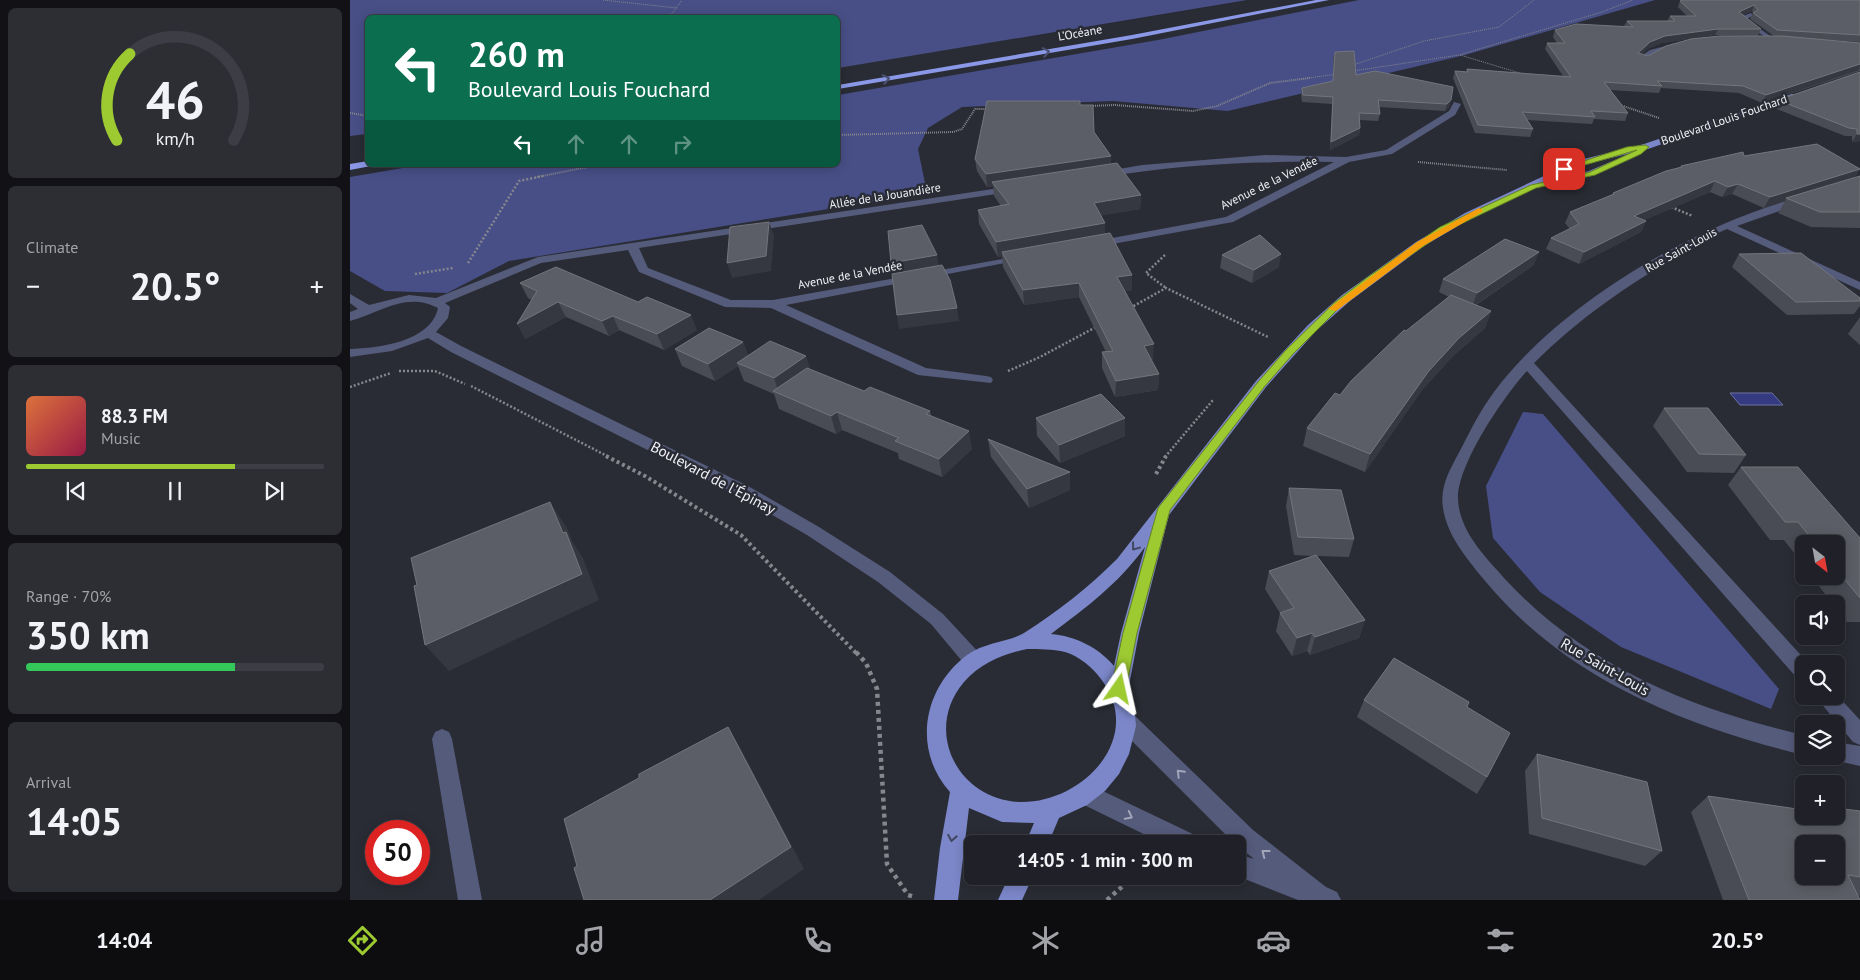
<!DOCTYPE html>
<meta charset="utf-8">
<style>
:root{--surface:#202128;--page:#2d2e34;--text:#f1f3f6;--muted:#a2a3a8;--line:#3d3e45;--accent:#9dca31}
body{margin:0;font-family:"PT Sans",sans-serif;background:var(--page);color:var(--text);height:100vh;display:flex;flex-direction:column;font-size:19px;white-space:nowrap}
*{box-sizing:border-box;margin:0}
p{font-size:16px;color:var(--muted)}
.icon{flex:none;width:28px;height:28px;fill:none;stroke:currentColor;stroke-width:2;stroke-linecap:round;stroke-linejoin:round}
.map{position:relative;flex:1;overflow:hidden}
.details{display:flex;flex-direction:column;gap:8px;padding:8px;background:#121216;width:350px}
.details>*{flex:none}
.hud{position:absolute;left:15px;top:15px;width:475px;height:152px;border-radius:8px;box-shadow:0 2px 12px #0003,0 0 0 1px var(--line);background:#0b6e4f;color:#fff;overflow:hidden}
.needle{width:32px;rotate:149deg}
.controls{position:absolute;left:1445px;top:535px;display:grid;gap:10px}
.controls a{display:grid;place-items:center;width:50px;height:50px;border-radius:8px;background:var(--surface);box-shadow:0 2px 12px #0003,0 0 0 1px var(--line);font-size:25px}
.speed{position:absolute;left:15px;top:820px;display:flex;gap:10px;font-size:25px;font-weight:700;text-align:center}
.speed>*{display:grid;place-content:center;width:65px;height:65px;border-radius:50%;background:var(--surface);box-shadow:0 2px 12px #0003,0 0 0 1px var(--line);line-height:1}
.speed .limit{border:8px solid #d22;background:#fff;color:#111}
.pin{position:absolute;display:grid;place-items:center;width:42px;height:42px;color:#fff;margin:-21px;border-radius:10px;box-shadow:0 2px 8px #0006}
.me{position:absolute;width:55px;margin:-28px;rotate:11deg;stroke-linejoin:round;filter:drop-shadow(0 0 4px #0008)}
.turn{display:flex;align-items:center;gap:18px;height:105px;padding:0 20px;font-size:22px}
.turn .icon{width:65px;height:65px;stroke-width:2.5}
.turn b{display:block;font-size:35px;line-height:42px}
.lanes{display:flex;align-items:center;height:48px;padding:0 20px;background:#0003;justify-content:center;gap:25px;direction:ltr}
.lanes .off{opacity:.35}
.big{font-size:38px;font-weight:800;line-height:1.1}
.details .tile{flex:1;display:flex;flex-direction:column;justify-content:center;gap:8px;min-width:0;padding:0 18px;border-radius:8px;background:var(--page)}
.details .dial{align-items:center;gap:0}
.dial svg{height:130px;overflow:visible;fill:none;stroke:var(--line);stroke-width:7;stroke-linecap:round;text-anchor:middle}
.dial text{fill:var(--text);stroke:none}
.song{display:flex;align-items:center;gap:15px}
.cover{width:60px;height:60px;border-radius:8px;background:linear-gradient(135deg,hsl(20 70% 55%),hsl(340 70% 35%))}
.played{height:5px;border-radius:2px;background:linear-gradient(90deg,var(--accent) 70%,var(--line) 70%)}
.keys{display:flex;justify-content:space-around;direction:ltr}
.heat{display:flex;justify-content:space-between;align-items:center;font-size:28px;direction:ltr}
.charge{height:8px;border-radius:4px;background:linear-gradient(90deg,#34c759 70%,var(--line) 0)}
.trip{position:absolute;left:614px;top:835px;width:282px;height:50px;border-radius:8px;background:var(--surface);box-shadow:0 2px 12px #0003,0 0 0 1px var(--line);font-weight:800;line-height:50px;text-align:center}
.tabs{display:flex;height:80px;justify-content:space-around;align-items:center;background:#0d0d10;color:var(--muted)}
.tabs .icon{width:35px;height:35px}
.tabs .on{color:var(--accent)}
.tabs b{font-size:22px;color:var(--text)}
main{display:flex;flex:1;min-height:0}
.map>svg:first-child{display:block}
</style>
<main>
<section class="details">
<div class="tile dial"><svg viewBox="0 0 100 80">
<path d="M14 69A42 42 0 1 1 86 69"/>
<path d="M14 69A42 42 0 0 1 22 16" stroke="#9dca31"/>
<text x="50" y="56" font-size="32" font-weight="700">46</text>
<text x="50" y="72" font-size="11">km/h</text>
</svg></div>
<div class="tile"><p>Climate</p>
<div class="heat"><a>−</a><b class="big">20.5°</b><a>+</a></div>
</div>
<div class="tile">
<div class="song"><i class="cover"></i><div><b>88.3 FM</b><p>Music</p></div></div>
<div class="played"></div>
<div class="keys"><svg class="icon" aria-label="previous" viewBox="0 0 24 24"><path d="M18 5L8 12l10 7zM5 5v14"/></svg><svg class="icon" aria-label="pause" viewBox="0 0 24 24"><path d="M8 5v14M16 5v14"/></svg><svg class="icon" aria-label="next" viewBox="0 0 24 24"><path d="M6 5l10 7-10 7zM19 5v14"/></svg></div>
</div>
<div class="tile"><p>Range · 70%</p><b class="big">350 km</b><div class="charge"></div></div>
<div class="tile"><p>Arrival</p><b class="big">14:05</b></div>
</section>
<div class="map">
<svg width="1510" height="900" viewBox="0 0 1510 900">
<rect width="100%" height="100%" fill="#2a2c35"/>
<g fill="#474f86">
<polygon points="0,0 897,0 488,68 488,18 18,18 17,134 0,136"/>
<polygon points="1009,0 1305,0 1115,55 878,111 763,101 612,107 578,128 568,149 577,193 159,261 97,293 35,291 0,271 0,177 70,165 488,165 488,95 808,40"/>
<polygon points="1173,412 1193,414 1429,689 1421,709 1271,647 1190,592 1143,538 1136,486"/>
</g>
<polygon fill="#343b81" stroke="#6c72a4" points="1380,393 1422,393 1433,405 1390,405"/>
<g fill="none" stroke-linecap="round" stroke-linejoin="round">
<g stroke="#85868e" stroke-width="1" stroke-dasharray="1 1" stroke-linecap="butt">
<polyline points="253,0 327,8"/>
<polyline points="295,18 322,14"/>
<polyline points="319,18 332,0"/>
<polyline points="1110,55 1173,74"/>
<polyline points="1003,65 1074,41 1149,27 1184,0"/>
<polyline points="1003,71 1109,55 1252,12 1283,0"/>
<polyline points="951,79 987,74"/>
</g>
<g stroke="#85868e" stroke-width="2" stroke-dasharray="1 1" stroke-linecap="butt">
<polyline points="1270,105 1309,118"/>
<polyline points="739,106 765,105 843,111 867,106 920,83 960,78"/>
<polyline points="0,113 18,116"/>
<polyline points="488,135 603,132 612,129 625,109 638,109"/>
<polyline points="1068,162 1157,170"/>
<polyline points="187,177 248,165"/>
</g>
<g stroke="#85868e" stroke-width="2.5" stroke-dasharray="2 2" stroke-linecap="butt">
<polyline points="1321,207 1343,216"/>
<polyline points="815,255 796,273 816,288"/>
<polyline points="118,263 169,181 193,176"/>
<polyline points="65,274 103,268"/>
<polyline points="780,308 816,288 918,337"/>
<polyline points="49,371 85,371 115,384"/>
<polyline points="658,371 690,357 746,327"/>
<polyline points="121,386 259,457"/>
<polyline points="0,387 41,373"/>
<polyline points="815,457 863,400"/>
</g>
<g stroke="#85868e" stroke-width="4" stroke-dasharray="3 3" stroke-linecap="butt">
<polyline points="256,456 295,476 391,535 507,654"/>
<polyline points="806,474 816,456"/>
</g>
<g stroke="#85868e" stroke-width="4.5" stroke-dasharray="4 4" stroke-linecap="butt">
<polyline points="506,652 516,663 527,689 537,864 558,895 565,897"/>
<polyline points="757,900 784,876"/>
</g>
<g fill="#555b7b" fill-rule="evenodd">
<polygon points="1401,13 1403,16 1396,19 1426,40 1426,42 1422,42 1388,18"/>
<polygon points="1331,42 1333,45 1304,53 1294,61 1287,59 1300,50"/>
<path d="M1104,102L1111,104L1105,115L1042,154L999,162L883,222L746,247L741,244L746,241L876,217L984,162C907,161 831,164 755,177L750,174L752,172L792,165L915,155L996,157L1036,150L1099,111Z"/>
<path d="M663,186L666,187V191L289,248L298,268L381,300H423L675,255L677,257L671,260L436,305L576,368L636,376L641,377L643,380L641,383L568,375L421,308L375,307L289,272L278,250L191,263L95,303L100,307L98,318L86,332L111,346L398,486L469,527L540,572L593,614L631,655L634,661L631,667L624,669L617,667L581,624L528,582L457,535L386,494L101,352L78,338L42,351L0,357V349C28,348 81,342 88,308C56,291 30,313 0,321V312L8,309L0,303V294L19,305L59,295L86,298L188,257Z"/>
<path d="M1451,197L1455,198V202L1387,226L1510,282V290L1377,229C1360,236 1346,246 1330,255C1277,285 1227,320 1184,363L1459,664H1454V680L1447,678L1177,371C1154,396 1107,465 1108,499C1109,527 1129,550 1147,570C1227,662 1338,709 1454,735V755C1334,726 1216,678 1136,582C1118,560 1097,536 1093,508C1089,484 1103,465 1113,445C1122,427 1132,408 1144,392C1209,304 1346,224 1451,197Z"/>
<polygon points="1486,694 1510,720 1510,745 1503,742 1465,696 1486,696"/>
<polygon points="776,712 783,714 903,830 976,887 987,892 991,900 948,900 887,876 888,854 904,859 888,846 888,844 885,844 769,728 766,721 769,714"/>
<polygon points="92,729 99,732 102,739 132,900 108,900 82,739 85,732"/>
<polygon points="1486,742 1510,746 1510,766 1479,759 1477,756 1486,756"/>
<polygon points="736,783 847,836 850,844 814,844 728,802 725,794 728,786"/>
</g>
<g fill="#7b87c9" fill-rule="evenodd">
<path d="M1442,94L1449,96L1298,149L1232,165L1198,181L1239,171L1279,154L1287,156L1245,175L1200,186L1197,185L1196,182L1123,217L1074,246L1000,301L966,331L916,387L819,515L789,633L778,691L784,704L786,726L779,754L769,774L755,791L737,805L709,818L698,844H675L684,823L652,822L619,808L608,900H584L590,848L600,792C562,750 573,688 617,655C635,642 659,642 674,633C707,612 739,587 767,559L906,381L958,325L992,295L1066,242L1115,213L1226,161L1294,144ZM795,547L771,633L764,666C748,647 725,636 701,634C738,606 767,585 795,547ZM677,649C689,649 703,649 715,652C729,656 742,667 751,679C796,738 732,804 669,802C607,799 573,730 614,682C631,663 653,654 677,649Z"/>
<polygon points="659,876 683,876 672,900 648,900"/>
</g>
<g fill="#8a98e7" fill-rule="evenodd">
<polygon points="966,0 979,0 782,39 488,89 488,85 782,35"/>
<polygon points="18,161 18,165 21,166 0,170 0,164"/>
</g>
</g>
<g fill="#4a4c55" fill-rule="evenodd">
<path d="M1332,0H1510V42L1462,39L1510,43V71L1412,103L1389,93L1311,88L1309,93L1260,90L1278,113L1275,121L1244,119L1242,124L1177,120L1183,129L1180,137L1125,133L1103,78L1105,71L1116,72L1117,69L1213,76L1195,49L1197,43H1207L1203,37L1205,30L1274,26L1277,21H1317L1320,16H1337L1328,7L1330,1ZM1402,11L1403,13L1400,19L1424,36L1298,56L1292,54L1297,49L1312,43L1365,35L1408,36L1411,29L1393,15Z"/>
<polygon points="985,52 1006,75 1101,100 1099,107 1095,111 1029,107 1030,114 1028,121 1010,120 1010,128 1009,135 980,150 982,104 952,102 951,95 952,88 983,81 983,58"/>
<polygon points="1510,72 1510,141 1502,142 1502,136 1495,136 1424,108 1428,100"/>
<polygon points="730,105 761,164 791,195 790,209 751,215 755,234 782,275 782,290 775,291 803,360 801,360 809,374 808,390 765,397 752,368 752,352 756,352 729,297 674,305 653,267 652,256 648,257 629,224 628,210 651,206 644,196 643,186 637,187 627,171 625,159"/>
<polygon points="1394,156 1510,169 1504,178 1510,176 1510,228 1461,227 1428,213 1435,201 1414,208 1382,194 1372,197 1360,192 1294,220 1296,221 1291,232 1229,264 1196,249 1201,238 1220,229 1215,223 1220,212 1262,195 1263,193 1330,167 1331,166"/>
<polygon points="1389,254 1510,298 1510,306 1504,314 1437,315 1382,267"/>
<polygon points="872,255 929,267 902,283 870,268"/>
<polygon points="1184,265 1126,305 1141,311 1135,328 1103,356 1072,390 1015,472 953,446 957,428 1056,331 1099,297 1089,292 1093,279"/>
<polygon points="170,283 347,330 314,350 269,330 259,336 216,317 175,339 182,300 178,298"/>
<polygon points="1510,317 1510,345 1498,334"/>
<polygon points="393,342 398,356 460,370 514,391 580,411 581,415 622,449 592,477 549,459 548,453 492,430 486,434 429,409 424,394 394,381 388,366 365,381 332,366 325,349"/>
<polygon points="1314,408 1396,455 1384,473 1337,472 1303,426"/>
<polygon points="686,418 775,418 775,436 710,463 687,436"/>
<polygon points="638,439 720,472 720,490 679,508 641,457"/>
<polygon points="1391,467 1510,538 1510,622 1497,622 1486,608 1486,604 1483,604 1461,576 1486,576 1486,544 1454,544 1454,566 1434,540 1420,540 1378,485"/>
<polygon points="939,488 1004,539 999,557 967,556 1015,620 1009,638 960,655 957,651 942,656 926,631 930,613 915,589 919,571 963,556 944,555 936,506"/>
<polygon points="1014,700 1117,707 1137,777 1127,794 1007,717"/>
<polygon points="1187,754 1312,851 1295,866 1179,834 1175,771"/>
<polygon points="1358,796 1454,816 1510,811 1510,896 1508,895 1510,900 1373,900 1341,812"/>
</g>
<g fill="#363841">
<polygon points="1404,5 1402,11 1386,18 1389,12"/>
<polygon points="1368,29 1365,35 1312,43 1297,49 1285,60 1288,53 1300,42 1315,36"/>
<polygon points="1510,64 1509,70 1412,103 1416,95"/>
<polygon points="1101,100 1099,107 1095,111 1097,104"/>
<polygon points="1010,128 1009,135 980,150 981,142"/>
<polygon points="1507,134 1510,134 1510,141 1502,142"/>
<polygon points="761,156 761,168 642,182 643,186 637,187 636,174"/>
<polygon points="1510,169 1503,180 1436,198 1435,201 1414,208 1420,197"/>
<polygon points="1365,181 1360,192 1279,227 1284,216"/>
<polygon points="1388,184 1382,194 1372,197 1378,187"/>
<polygon points="791,195 790,209 744,217 744,203"/>
<polygon points="1296,221 1291,232 1229,264 1234,252"/>
<polygon points="419,222 424,236 421,271 382,278 377,263"/>
<polygon points="755,223 755,237 652,252 652,256 648,257 646,242"/>
<polygon points="1189,252 1184,265 1122,307 1127,293"/>
<polygon points="931,254 929,267 902,283 904,270"/>
<polygon points="587,255 589,268 544,276 541,263"/>
<polygon points="782,275 782,290 767,292 767,277"/>
<polygon points="729,283 729,297 674,305 673,290"/>
<polygon points="208,302 216,317 175,339 167,324"/>
<polygon points="607,308 609,321 549,329 547,315"/>
<polygon points="1141,311 1135,328 1103,356 1072,390 1015,472 1020,454 1078,372 1109,338"/>
<polygon points="341,315 347,330 314,350 307,334"/>
<polygon points="263,316 269,330 259,336 252,321"/>
<polygon points="393,342 399,359 387,363 388,366 365,381 358,364"/>
<polygon points="804,344 803,360 793,361 794,346"/>
<polygon points="456,356 462,373 429,394 424,378"/>
<polygon points="809,374 808,390 765,397 766,381"/>
<polygon points="487,412 492,430 486,434 481,416"/>
<polygon points="775,418 775,436 710,463 709,445"/>
<polygon points="619,431 622,449 592,477 589,459"/>
<polygon points="720,472 720,490 679,508 677,489"/>
<polygon points="200,502 217,528 222,541 233,558 249,600 99,671 75,645 213,533"/>
<polygon points="1015,620 1009,638 960,655 965,637"/>
<polygon points="962,633 957,651 942,656 947,638"/>
<polygon points="378,727 392,751 454,869 409,900 360,900"/>
</g>
<g fill="#5c5e67" stroke="#73757d" fill-rule="evenodd">
<polygon points="1332,0 1510,0 1510,35 1427,30 1403,13 1408,10 1404,5 1389,12 1411,29 1368,29 1315,36 1300,42 1288,53 1298,56 1316,46 1341,39 1370,36 1433,36 1510,43 1510,64 1416,95 1393,86 1307,81 1312,86 1254,82 1278,113 1241,111 1245,117 1172,112 1183,129 1128,125 1105,71 1118,72 1117,69 1221,77 1197,43 1215,43 1205,30 1226,24 1283,27 1277,21 1325,21 1320,16 1346,16 1330,1"/>
<polygon points="1004,51 1006,75 1025,71 1103,87 1101,100 1097,104 1028,100 1030,114 1009,113 1010,128 981,142 983,97 953,95 952,88 983,81 985,52"/>
<polygon points="1510,72 1510,134 1507,134 1507,129 1499,128 1428,100"/>
<polygon points="637,101 730,101 730,105 743,105 744,132 761,156 636,174 625,159"/>
<polygon points="1467,144 1510,169 1420,197 1388,184 1378,187 1365,181 1284,216 1296,221 1234,252 1201,238 1229,224 1220,212 1264,194 1263,193 1316,171 1332,167 1331,166 1393,152 1394,156"/>
<polygon points="767,163 791,195 744,203 755,223 646,242 628,210 659,204 642,182"/>
<polygon points="1510,176 1510,212 1470,212 1436,198"/>
<polygon points="419,222 416,256 377,263 380,227"/>
<polygon points="572,225 587,255 541,263 538,231"/>
<polygon points="760,233 782,275 767,277 804,344 794,346 809,374 766,381 752,352 763,351 729,283 673,290 652,252"/>
<polygon points="910,235 931,254 904,270 872,255"/>
<polygon points="1155,239 1189,252 1127,293 1093,279"/>
<polygon points="1451,253 1510,298 1510,301 1446,302 1389,254"/>
<polygon points="592,265 600,280 607,308 547,315 542,274"/>
<polygon points="206,267 288,302 297,297 341,315 307,334 263,316 252,321 208,302 167,324 187,291 170,283"/>
<polygon points="1101,295 1141,311 1109,338 1078,372 1020,454 957,428 985,393 990,395 1001,381 1054,330 1056,331"/>
<polygon points="359,328 393,342 358,364 325,349"/>
<polygon points="420,341 456,356 424,378 387,363"/>
<polygon points="457,368 514,391 520,387 580,411 576,414 619,431 589,459 545,441 549,438 487,412 481,416 423,391"/>
<polygon points="751,394 775,418 709,445 686,418"/>
<polygon points="1314,408 1358,408 1396,455 1349,454"/>
<polygon points="638,439 720,472 677,489"/>
<polygon points="1391,467 1448,467 1510,538 1510,598 1486,569 1486,544 1466,544 1448,522 1435,522"/>
<polygon points="939,488 991,490 1004,539 948,537"/>
<polygon points="200,502 213,533 216,532 232,574 75,645 64,586 67,585 61,558"/>
<polygon points="966,555 1015,620 965,637 962,633 947,638 930,613 944,608 919,571"/>
<polygon points="1044,658 1119,702 1117,707 1160,733 1137,777 1014,700"/>
<polygon points="378,727 441,847 360,900 234,900 224,868 227,866 214,819 289,778 289,774"/>
<polygon points="1187,754 1297,782 1312,851 1192,818"/>
<path d="M1358,796L1454,810V816H1486V808L1510,811V877L1498,875L1510,900H1399ZM1454,844H1486V876H1454Z"/>
</g>
<defs><path id="oneway-chevron" d="M-2-3.5L2.5 0L-2 3.5" fill="none" stroke-width="1.6" stroke-linecap="round" stroke-linejoin="round" transform="scale(1.25)"/></defs>
<g stroke="#4c5273">
<use href="#oneway-chevron" transform="translate(696 52) rotate(-10)"/>
<use href="#oneway-chevron" transform="translate(536 79) rotate(-10)"/>
</g>
<g stroke="#424761">
<use href="#oneway-chevron" transform="translate(785 547) rotate(127)"/>
<use href="#oneway-chevron" transform="translate(602 838) rotate(100)"/>
</g>
<g stroke="#a2a6b9">
<use href="#oneway-chevron" transform="translate(830 773) rotate(-135)"/>
<use href="#oneway-chevron" transform="translate(779 816) rotate(27)"/>
<use href="#oneway-chevron" transform="translate(915 853) rotate(-142)"/>
</g>
<polygon fill="#9dca31" stroke="#668320" points="1295,145 1299,147 1291,154 1245,175 1186,188 1096,231 1024,280 990,307 943,354 915,386 820,510 787,633 776,689 774,693 769,695 763,693 761,689 773,633 808,508 908,382 936,350 984,303 1018,277 1090,227 1181,185 1240,172 1287,150 1214,171 1212,168 1277,147"/>
<polygon fill="#f59e0b" points="1129,208 1133,210 1132,212 1073,246 986,311 978,309 1067,242"/>
<g text-anchor="middle" stroke-width="5" stroke-linejoin="round" paint-order="stroke">
<g font-size="12" fill="#f0f1f7" stroke="#2a2c35">
<text transform="translate(730 33) rotate(-10)" y="4">L’Océane</text>
<text transform="translate(1374 120) rotate(-19)" y="4">Boulevard Louis Fouchard</text>
<text transform="translate(919 183) rotate(-26)" y="4">Avenue de la Vendée</text>
<text transform="translate(535 196) rotate(-9)" y="4">Allée de la Jouandière</text>
<text transform="translate(1331 250) rotate(-29)" y="4">Rue Saint-Louis</text>
<text transform="translate(500 275) rotate(-11)" y="4">Avenue de la Vendée</text>
</g>
<g font-size="15" fill="#f0f1f7" stroke="#2a2c35">
<text transform="translate(363 478) rotate(28)" y="5">Boulevard de l'Épinay</text>
<text transform="translate(1255 667) rotate(30)" y="5">Rue Saint-Louis</text>
</g>
</g>
</svg>
<div class="controls">
<a><svg class="needle" viewBox="-14 -14 28 28"><path d="M0-13l5 13h-10z" fill="#e53935"/><path d="M0 13l5-13h-10z" fill="#a2a3a8"/></svg></a>
<a><svg class="icon" aria-label="sound" viewBox="0 0 24 24"><path d="M4 9h4l5-4v14l-5-4H4zM17 9q2 3 0 6"/></svg></a>
<a><svg class="icon" aria-label="search" viewBox="0 0 24 24"><circle cx="10" cy="10" r="6"/><path d="M15 15l6 6"/></svg></a>
<a><svg class="icon" aria-label="layers" viewBox="0 0 24 24"><path d="M12 4l9 5-9 5-9-5zM3 14l9 5 9-5"/></svg></a>
<a>+</a>
<a>−</a>
</div>
<div class="speed"><div class="limit">50</div></div>
<div class="pin" style="left:1214px;top:169px;background:#d93025"><svg class="icon" aria-label="arrive" viewBox="0 0 24 24"><path d="M6 21V4h12l-3 4 3 4H6"/></svg></div>
<svg class="me" style="left:769px;top:689px" viewBox="-20 -20 40 40"><path d="M0-17L14 15 0 8-14 15z" fill="#9dca31" stroke="#fff" stroke-width="4"/></svg>
<div class="trip">14:05 · 1 min · 300 m</div>
<div class="hud">
<div class="turn"><svg class="icon" aria-label="left" viewBox="0 0 24 24"><path d="M17 20v-9H6M10 6l-5 5 5 5"/></svg><div><b>260 m</b>Boulevard Louis Fouchard</div></div>
<div class="lanes"><svg class="icon" aria-label="left" viewBox="0 0 24 24"><path d="M17 20v-9H6M10 6l-5 5 5 5"/></svg><svg class="icon off" aria-label="ahead" viewBox="0 0 24 24"><path d="M12 20V5M6 11l6-6 6 6"/></svg><svg class="icon off" aria-label="ahead" viewBox="0 0 24 24"><path d="M12 20V5M6 11l6-6 6 6"/></svg><svg class="icon off" aria-label="right" viewBox="0 0 24 24"><path d="M7 20v-9h11M14 6l5 5-5 5"/></svg></div>
</div>
</div>
</main>
<nav class="tabs">
<b>14:04</b>
<svg class="icon on" aria-label="directions" viewBox="0 0 24 24"><path d="M12 3l9 9-9 9-9-9zM9 14v-3h6M13 9l2 2-2 2"/></svg>
<svg class="icon" aria-label="music" viewBox="0 0 24 24"><path d="M9 18V5l10-2v13"/><circle cx="6" cy="18" r="3"/><circle cx="16" cy="16" r="3"/></svg>
<svg class="icon" aria-label="phone" viewBox="0 0 24 24"><path d="M5 4h4l2 5-3 2q2 4 5 5l2-3 5 2v4C11 20 4 13 5 4z"/></svg>
<svg class="icon" aria-label="climate" viewBox="0 0 24 24"><path d="M12 3v18M4 7l16 10M4 17L20 7"/></svg>
<svg class="icon" aria-label="car" viewBox="0 0 24 24"><path d="M5 17H2v-5l4-1 3-4h7l3 4 3 1v5h-3M9 17h6M6 11h13"/><circle cx="7" cy="17" r="2"/><circle cx="17" cy="17" r="2"/></svg>
<svg class="icon" aria-label="filters" viewBox="0 0 24 24"><path d="M4 7h16M4 17h16"/><circle cx="9" cy="7" r="2"/><circle cx="15" cy="17" r="2"/></svg>
<b>20.5°</b>
</nav>
